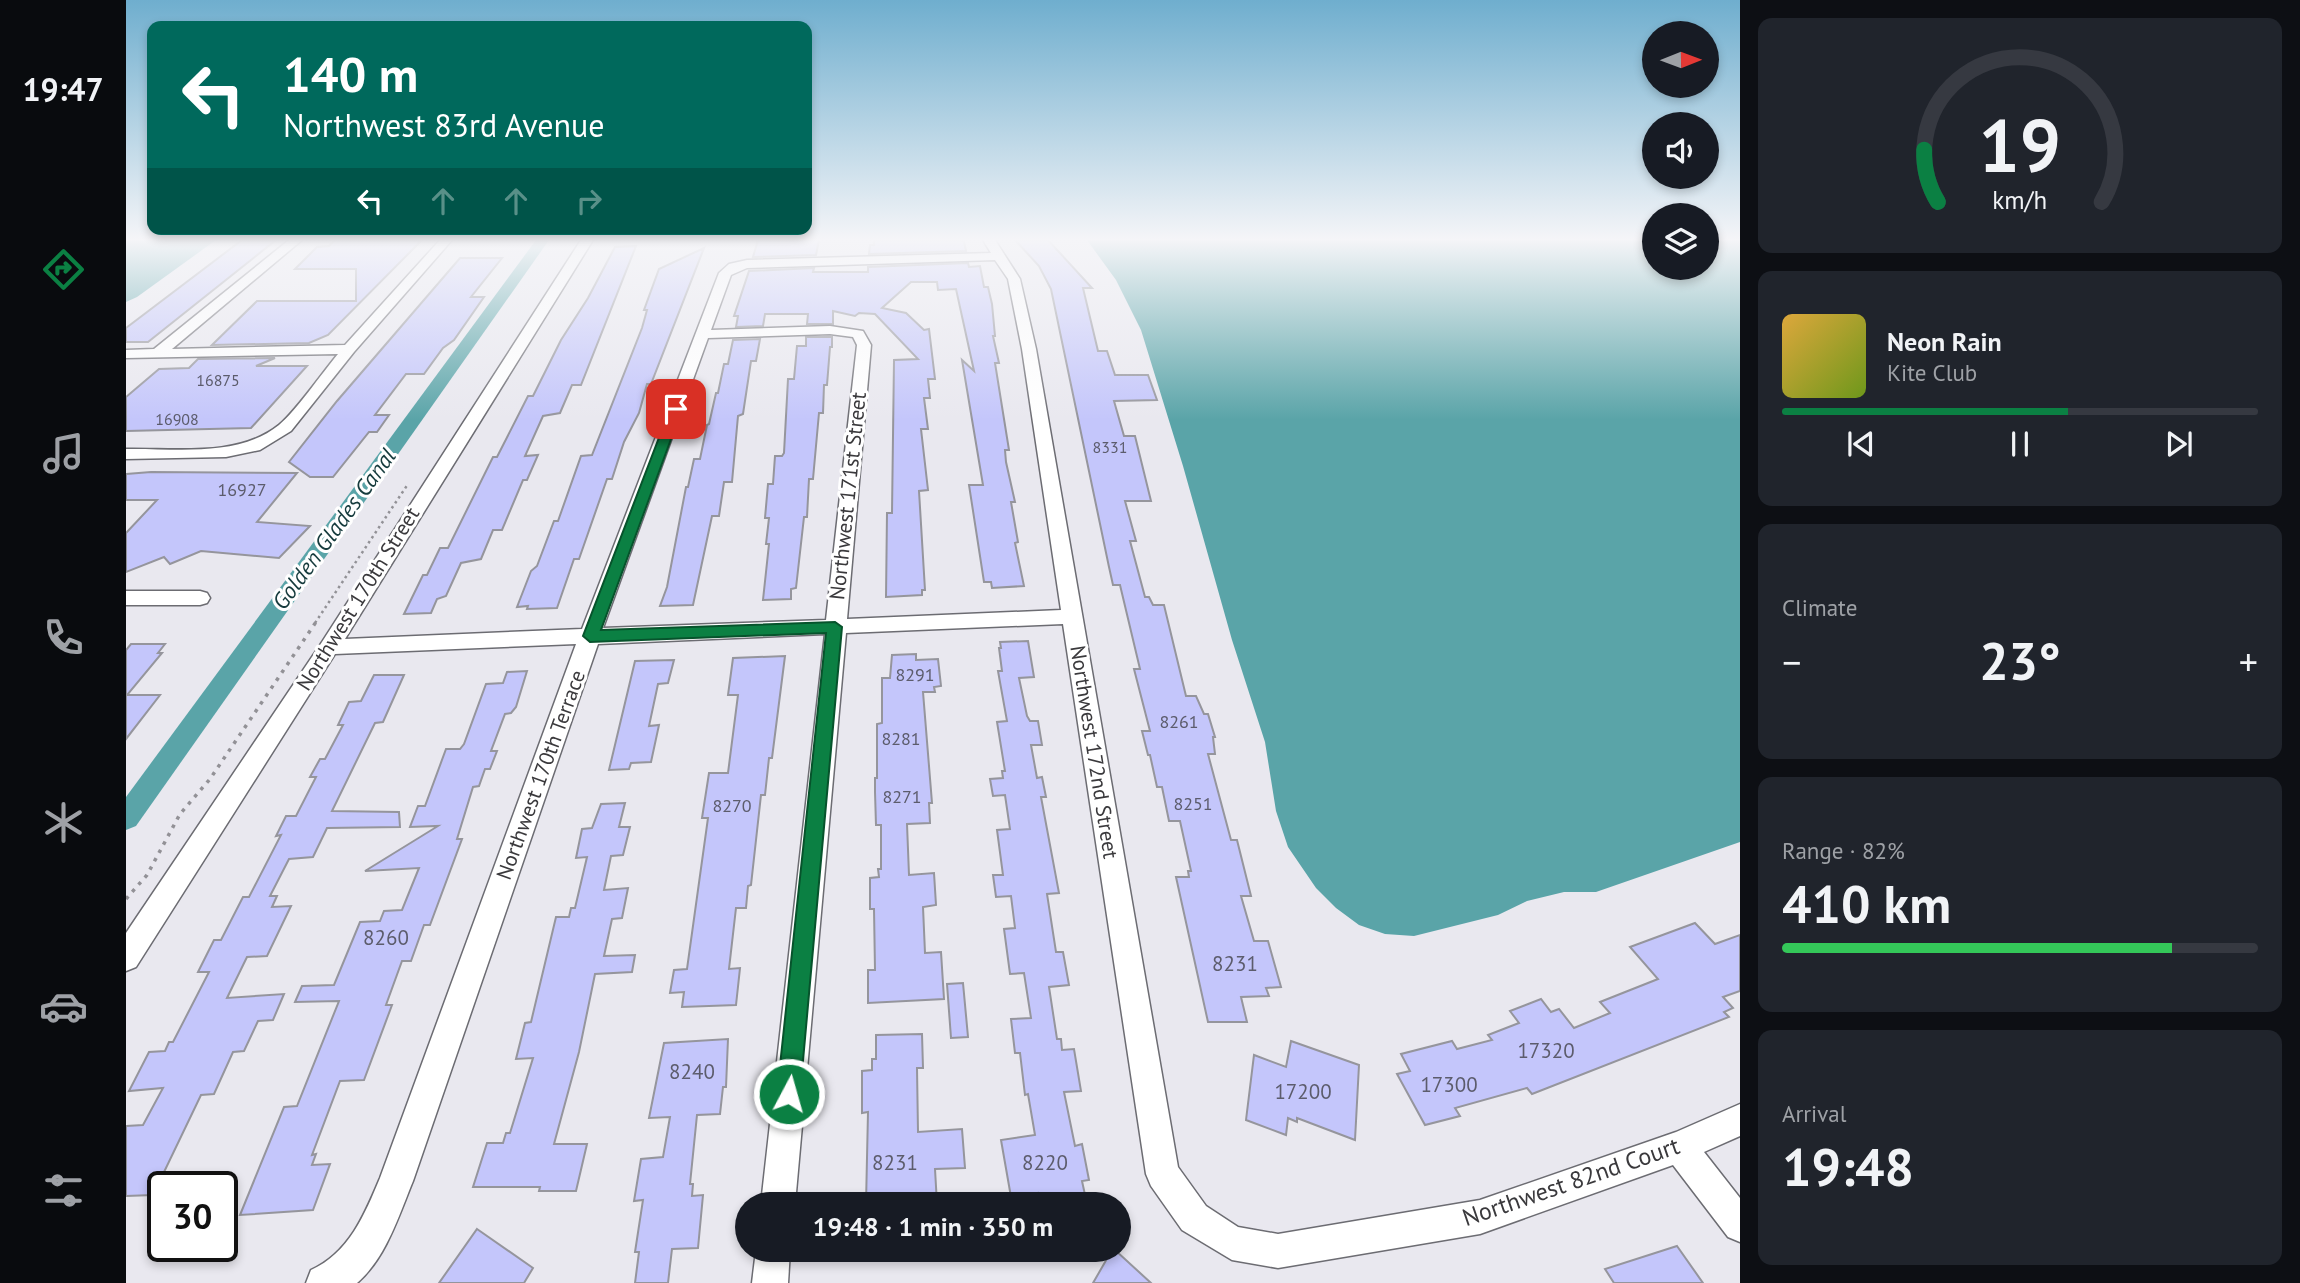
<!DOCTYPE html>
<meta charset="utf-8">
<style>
:root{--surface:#171b24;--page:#20242c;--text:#f1f3f6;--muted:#9ea1a6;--line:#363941;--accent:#0b8043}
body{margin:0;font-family:"PT Sans",sans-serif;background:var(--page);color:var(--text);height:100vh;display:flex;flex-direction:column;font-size:26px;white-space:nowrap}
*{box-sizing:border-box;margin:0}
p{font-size:23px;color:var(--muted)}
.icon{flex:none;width:38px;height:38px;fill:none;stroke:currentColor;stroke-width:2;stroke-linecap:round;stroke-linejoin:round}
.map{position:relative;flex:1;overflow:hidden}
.sheet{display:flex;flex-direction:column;gap:18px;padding:18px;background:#0d0f14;width:560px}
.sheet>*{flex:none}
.guide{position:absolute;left:21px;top:21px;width:665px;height:214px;border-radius:14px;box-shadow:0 4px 10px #0003;background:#00695c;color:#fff;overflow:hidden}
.needle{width:46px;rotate:89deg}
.buttons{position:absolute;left:1516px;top:21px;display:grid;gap:14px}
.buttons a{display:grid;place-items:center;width:77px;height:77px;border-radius:50%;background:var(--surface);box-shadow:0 4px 10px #0003;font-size:35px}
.speed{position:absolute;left:21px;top:1171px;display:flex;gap:14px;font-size:35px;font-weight:700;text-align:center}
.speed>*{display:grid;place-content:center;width:91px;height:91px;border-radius:50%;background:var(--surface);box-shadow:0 4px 10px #0003;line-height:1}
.speed .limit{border:4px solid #111;border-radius:10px;background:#fff;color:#111}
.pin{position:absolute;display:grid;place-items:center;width:60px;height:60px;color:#fff;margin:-30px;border-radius:14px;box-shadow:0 4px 10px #0006}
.me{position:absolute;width:77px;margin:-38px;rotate:6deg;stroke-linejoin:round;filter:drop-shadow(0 0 5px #0008)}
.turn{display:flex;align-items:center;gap:24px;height:147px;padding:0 21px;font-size:32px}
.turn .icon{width:91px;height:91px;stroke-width:2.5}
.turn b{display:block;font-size:49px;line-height:60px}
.lanes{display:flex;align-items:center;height:66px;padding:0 21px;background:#0003;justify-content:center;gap:35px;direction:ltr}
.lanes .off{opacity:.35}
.big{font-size:52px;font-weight:700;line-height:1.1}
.sheet .widget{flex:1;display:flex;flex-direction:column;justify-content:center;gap:10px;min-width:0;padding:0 24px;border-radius:14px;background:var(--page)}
.sheet .dial{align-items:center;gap:0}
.dial svg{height:182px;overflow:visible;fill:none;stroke:var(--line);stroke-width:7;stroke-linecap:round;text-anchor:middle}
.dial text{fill:var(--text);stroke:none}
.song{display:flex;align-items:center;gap:21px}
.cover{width:84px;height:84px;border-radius:10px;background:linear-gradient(135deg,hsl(40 70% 55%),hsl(80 70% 35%))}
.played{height:7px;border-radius:4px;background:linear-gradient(90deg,var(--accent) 60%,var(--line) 60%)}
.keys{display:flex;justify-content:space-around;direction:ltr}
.heat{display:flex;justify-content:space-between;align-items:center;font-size:38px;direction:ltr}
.charge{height:10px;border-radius:5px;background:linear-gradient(90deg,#34c759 82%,var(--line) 0)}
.trip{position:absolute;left:609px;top:1192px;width:396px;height:70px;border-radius:35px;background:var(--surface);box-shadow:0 4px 10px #0003;font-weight:700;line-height:70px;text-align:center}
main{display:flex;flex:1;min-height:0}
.tab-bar{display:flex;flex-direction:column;width:126px;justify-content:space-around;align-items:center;background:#090b0e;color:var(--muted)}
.tab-bar .icon{width:49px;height:49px}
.tab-bar .on{color:var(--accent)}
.tab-bar b{font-size:32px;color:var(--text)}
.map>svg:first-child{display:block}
</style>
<main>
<nav class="tab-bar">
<b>19:47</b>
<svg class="icon on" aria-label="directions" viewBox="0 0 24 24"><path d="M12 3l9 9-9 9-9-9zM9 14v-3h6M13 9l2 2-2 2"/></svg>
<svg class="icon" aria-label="music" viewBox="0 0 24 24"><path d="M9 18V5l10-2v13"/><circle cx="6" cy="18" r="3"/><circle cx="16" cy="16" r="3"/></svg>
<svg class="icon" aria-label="phone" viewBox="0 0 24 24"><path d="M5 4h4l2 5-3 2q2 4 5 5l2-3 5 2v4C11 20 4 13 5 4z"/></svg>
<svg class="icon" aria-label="climate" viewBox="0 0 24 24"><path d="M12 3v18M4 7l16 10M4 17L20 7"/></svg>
<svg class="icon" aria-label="car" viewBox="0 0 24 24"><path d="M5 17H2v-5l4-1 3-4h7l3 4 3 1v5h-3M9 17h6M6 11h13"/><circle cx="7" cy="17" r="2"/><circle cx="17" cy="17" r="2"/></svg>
<svg class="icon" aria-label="filters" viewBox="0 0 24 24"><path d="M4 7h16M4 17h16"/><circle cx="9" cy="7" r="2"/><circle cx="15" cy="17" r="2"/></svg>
</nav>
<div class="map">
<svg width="1614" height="1283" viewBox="0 0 1614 1283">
<rect width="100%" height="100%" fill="#e9e8ef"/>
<g fill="#5aa4a8">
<polygon points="0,240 90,240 11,297 0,302"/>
<polygon points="961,240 1528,240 1528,268 1580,268 1580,240 1614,240 1614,842 1470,892 1438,892 1401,901 1372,915 1288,936 1259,934 1233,925 1210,908 1190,888 1162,847 1150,811 1139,742 1106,640 1057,466 1015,330 990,280"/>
</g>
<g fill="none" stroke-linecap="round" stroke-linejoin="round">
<polygon fill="#5aa4a8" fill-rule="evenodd" points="410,240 423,240 10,826 0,830 0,797"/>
</g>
<g fill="#c4c6fb" stroke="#95959c" stroke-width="2">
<polygon points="116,240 150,240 22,342 0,342 0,328"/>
<polygon points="209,240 296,240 202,335 183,343 86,345 131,301 230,301 230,269 169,269 191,247 203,246"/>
<polygon points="632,240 693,240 690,255 627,257"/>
<polygon points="748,240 833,240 838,241 840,251 743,254 744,245 748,245"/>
<polygon points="889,240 922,240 966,288 957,288 972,351 981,351 989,375 1022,375 1031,400 988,401 998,436 1009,436 1025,501 999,501 1010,541 1004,541 1019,597 1023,597 1027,605 1038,605 1060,696 1070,696 1078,714 1082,714 1089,737 1087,737 1089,754 1082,754 1105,840 1111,840 1125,896 1115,896 1128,941 1142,941 1155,987 1140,988 1143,996 1115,997 1121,1022 1082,1022 1050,877 1063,877 1062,871 1065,871 1054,821 1043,821 1036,787 1031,787 1024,755 1022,755 1016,731 1024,731 1008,669 1014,669 994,585 987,585 983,567 925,289 913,266"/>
<polygon points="510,246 455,385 446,385 434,413 417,416 399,456 412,455 401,480 397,480 376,530 367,530 355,559 335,563 320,596 311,599 305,613 278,614 297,575 301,575 314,548 322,548 367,457 371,457 402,396 407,396 435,340 462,298 489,247"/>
<polygon points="578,248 525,384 521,384 513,413 498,442 486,479 481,479 453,559 448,559 431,608 401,609 402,606 391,607 405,571 411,566 428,521 432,521 455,456 466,455 516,328 521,310 518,310 533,269"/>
<polygon points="334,258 376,258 345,297 358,297 328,340 317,348 298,374 280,374 249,415 263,415 251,432 243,432 207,477 184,477 163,462 211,401"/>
<polygon points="842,263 843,267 854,266 858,287 862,287 866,304 869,336 867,336 873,363 869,363 883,450 879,450 880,462 889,502 885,502 892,542 889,543 898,586 866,588 865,582 858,582 843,485 857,485 836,360 848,371 830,289 812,290 811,282 785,282 756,308 780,313 798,330 803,329 809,379 802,379 804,398 798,398 802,429 795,429 802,490 793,491 799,590 796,590 796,595 760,597 761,513 766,513 768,360 792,359 749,314 733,313 729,316 707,311 707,324 681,324 682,314 639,314 637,326 610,327 612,316 608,316 623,271 688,268 687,272 742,272 742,267"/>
<polygon points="680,337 706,337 706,347 704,347 701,385 698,385 697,413 693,413 687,479 683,479 681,517 678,517 670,588 665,589 665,599 637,600 643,544 640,544 643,518 639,518 642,484 647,484 649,456 656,456 658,453 662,379 668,379 671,346 680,346"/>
<polygon points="634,339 630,361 625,361 617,414 612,416 606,482 598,482 593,516 586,516 567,605 534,606 541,587 560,487 562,487 568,459 574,459 581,425 583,424 590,393 592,393 598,364 602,364 607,340"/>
<polygon points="149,358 130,366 181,366 125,428 0,431 0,397 33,369 63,368 72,359"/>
<polygon points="25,472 171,473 131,522 184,526 153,558 75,551 44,564 38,557 0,572 0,533 31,500 0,500 0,474"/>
<polygon points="902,641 908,677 893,678 901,716 904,721 912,721 916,745 905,745 911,778 916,777 920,797 915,797 933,893 921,894 930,952 937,952 943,985 923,987 931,1039 935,1039 936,1050 948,1049 955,1091 938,1092 949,1146 956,1144 963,1180 956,1181 961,1204 914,1204 912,1193 885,1197 875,1140 909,1135 902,1094 899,1095 894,1053 889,1053 885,1019 905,1018 898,973 884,974 878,929 889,928 885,896 870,897 867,875 877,875 871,830 884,829 879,795 867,796 864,779 877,778 876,771 879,771 871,722 881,721 872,671 876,671 873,648 875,648 874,642"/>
<polygon points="5,644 39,644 32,653 36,653 1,695 34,695 0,739 0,650"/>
<polygon points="790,654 790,660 812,659 815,686 808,687 809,692 797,692 806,803 803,803 804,823 781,824 783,875 808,873 810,905 797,907 799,953 815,952 818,999 742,1003 742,970 749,970 748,909 744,909 744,878 753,877 752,869 755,869 755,825 750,825 749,792 749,778 751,778 751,724 756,723 756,678 764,678 766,655"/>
<polygon points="659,656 646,758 643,758 639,795 635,795 625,885 622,886 620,908 610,908 603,969 614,968 610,1005 556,1007 558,992 544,993 548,970 561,969 582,818 576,818 583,773 602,773 612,695 602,695 607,658"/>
<polygon points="548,660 542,683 532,684 523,726 533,725 525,762 505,763 503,769 483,770 509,661"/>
<polygon points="401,671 390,707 385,713 379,714 365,751 371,751 364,769 359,769 353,786 347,787 331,839 336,839 304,925 298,925 285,961 276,961 260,1005 266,1005 238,1080 214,1081 186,1155 190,1154 186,1165 204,1164 187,1210 114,1215 158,1107 171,1106 213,1001 169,1002 176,986 208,985 234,922 254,921 258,911 276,910 293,868 239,871 312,826 284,827 292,806 299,806 320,749 334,749 338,744 360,684 377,683 381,672"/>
<polygon points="248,675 278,675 257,722 249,723 206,811 273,812 274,827 201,828 187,857 163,859 144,896 151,896 146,907 165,906 141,956 121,957 101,998 158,994 147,1020 132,1021 118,1051 107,1052 88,1094 75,1095 27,1195 0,1196 0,1126 17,1125 37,1088 3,1091 23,1052 39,1051 43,1042 47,1042 83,972 72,972 88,940 95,940 117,897 123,897 155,835 150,836 160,816 170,816 190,777 184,777 194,759 199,759 217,725 212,725 223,702 235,701"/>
<polygon points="499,803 493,827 504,827 497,855 485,856 478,890 502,888 496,918 486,919 478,956 509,955 506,972 469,974 453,1052 428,1144 461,1144 450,1191 413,1191 414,1187 347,1187 361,1143 377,1143 380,1133 384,1133 407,1058 390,1059 399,1023 405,1022 430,917 443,917 445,908 449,908 461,857 450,858 456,829 466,828 475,804"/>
<polygon points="1569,923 1589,944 1614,935 1614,991 1597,997 1607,1008 1598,1012 1603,1017 1406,1094 1401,1088 1329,1108 1334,1116 1299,1125 1271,1074 1284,1071 1275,1054 1326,1041 1331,1049 1366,1040 1362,1035 1393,1023 1384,1011 1415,999 1425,1012 1433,1009 1448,1028 1484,1013 1474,1002 1532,979 1504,947"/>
<polygon points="837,983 842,1037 825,1038 821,984"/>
<polygon points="796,1034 797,1068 791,1068 792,1132 836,1129 839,1168 809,1169 811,1204 740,1204 742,1112 736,1113 736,1071 746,1070 746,1059 750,1059 750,1035"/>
<polygon points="602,1039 600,1087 597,1087 594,1114 571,1115 564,1184 567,1184 566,1196 577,1195 572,1248 546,1249 542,1283 509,1283 513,1252 509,1252 517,1200 508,1201 515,1159 537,1157 544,1117 523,1118 538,1043"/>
<polygon points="1165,1041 1233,1065 1229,1140 1171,1118 1171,1122 1162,1118 1160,1135 1120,1120 1128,1055 1160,1067"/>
<polygon points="351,1229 407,1268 398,1283 313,1283"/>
<polygon points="1551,1246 1577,1283 1488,1283 1479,1269"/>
<polygon points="986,1250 989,1250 1025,1283 967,1283"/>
</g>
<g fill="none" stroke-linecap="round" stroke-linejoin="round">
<g stroke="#6c6c72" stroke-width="3">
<g id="minor">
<path d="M163,240H176L46,349L219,345L314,240H326L228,352L165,431L134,450L100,457L0,459V449C49,448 112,458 153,425C170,411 196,373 212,354L0,358V350L28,349Z"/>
<path d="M455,240H467L219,639L456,629L593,273L603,264L621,260L865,253L857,240H869L894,279L910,349L1052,1167L1080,1206L1112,1227L1152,1234L1354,1200L1550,1132L1614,1104V1136L1578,1152L1614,1198V1242L1602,1237L1547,1165L1354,1234L1152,1268L1106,1260L1056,1230L1025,1186L1020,1174L937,624L720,633L669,1204H635L699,634L472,644L287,1181C273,1215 260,1258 231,1283H180L185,1270C223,1253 239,1214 254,1178L450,644L209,654L10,967L0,971V933L196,642ZM869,260L882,279L896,349L935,610L721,619L745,345L737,331L704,326L585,330L605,275L621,268ZM704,334L727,337L731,345L700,620L477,628L582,338Z"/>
<polygon points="0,591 74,591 81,593 84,598 81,603 74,605 0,605"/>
<polygon points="630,1250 664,1250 662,1283 626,1283"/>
</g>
</g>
<polyline stroke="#929196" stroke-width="2.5" stroke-dasharray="2.5 3.5" stroke-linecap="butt" points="189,623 282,484"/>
<polyline stroke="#929196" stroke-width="3.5" stroke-dasharray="3.5 6" stroke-linecap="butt" points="0,899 21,875 54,814 84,779 190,622"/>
<use href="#minor" fill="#fff" fill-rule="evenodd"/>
</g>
<linearGradient id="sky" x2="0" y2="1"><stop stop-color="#6faece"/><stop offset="0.57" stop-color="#f5f5f8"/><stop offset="1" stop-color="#f5f5f8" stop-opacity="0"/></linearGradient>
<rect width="1614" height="420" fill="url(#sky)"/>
<polygon fill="#0b8043" stroke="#07532c" stroke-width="2" points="550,406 556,409 475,630 709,622 716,627 674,1094 671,1102 663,1106 654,1102 651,1094 700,633 464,642 457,636 544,409"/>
<g text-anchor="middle" stroke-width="6" stroke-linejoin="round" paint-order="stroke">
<g font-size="16" fill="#5c5c6c">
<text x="92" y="386">16875</text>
<text x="51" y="425">16908</text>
<text x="984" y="453">8331</text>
</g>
<g font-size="18" fill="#5c5c6c">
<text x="116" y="496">16927</text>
<text x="789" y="681">8291</text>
<text x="1053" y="728">8261</text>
<text x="775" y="745">8281</text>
<text x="776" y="803">8271</text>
<text x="1067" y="810">8251</text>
<text x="606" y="812">8270</text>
</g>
<g font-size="21" fill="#3a393c" stroke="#fff">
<text transform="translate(722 496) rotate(-84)" y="7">Northwest 171st Street</text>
<text transform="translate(232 599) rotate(-58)" y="7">Northwest 170th Street</text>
<text transform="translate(968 752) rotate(81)" y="7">Northwest 172nd Street</text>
<text transform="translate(415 775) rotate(-70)" y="7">Northwest 170th Terrace</text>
</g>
<g font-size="21" fill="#5c5c6c">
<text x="260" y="945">8260</text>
<text x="1109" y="971">8231</text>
<text x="1420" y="1058">17320</text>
<text x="566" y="1079">8240</text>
<text x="1323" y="1092">17300</text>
<text x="1177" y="1099">17200</text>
<text x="769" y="1170">8231</text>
<text x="919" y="1170">8220</text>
</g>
<g font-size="23" font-style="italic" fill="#163b3d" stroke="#fff">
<text transform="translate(208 529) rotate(-54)" y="8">Golden Glades Canal</text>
</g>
<g font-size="24" fill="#3a393c" stroke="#fff">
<text transform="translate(1445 1182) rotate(-19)" y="8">Northwest 82nd Court</text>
</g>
</g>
</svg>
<div class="buttons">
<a><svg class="needle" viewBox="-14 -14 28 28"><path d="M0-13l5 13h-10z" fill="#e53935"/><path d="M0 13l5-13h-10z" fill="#9ea1a6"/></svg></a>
<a><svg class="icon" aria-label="sound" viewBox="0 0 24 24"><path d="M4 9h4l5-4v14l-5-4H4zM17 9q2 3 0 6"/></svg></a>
<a><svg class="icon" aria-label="layers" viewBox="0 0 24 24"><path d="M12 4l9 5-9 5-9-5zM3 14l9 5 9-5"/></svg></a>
</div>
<div class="speed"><div class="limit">30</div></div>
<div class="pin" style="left:550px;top:409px;background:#d93025"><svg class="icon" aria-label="arrive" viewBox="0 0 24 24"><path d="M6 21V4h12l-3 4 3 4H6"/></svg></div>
<svg class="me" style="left:663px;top:1094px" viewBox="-20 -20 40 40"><circle r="17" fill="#0b8043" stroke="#fff" stroke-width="3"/><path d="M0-11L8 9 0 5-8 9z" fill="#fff"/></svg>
<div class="trip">19:48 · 1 min · 350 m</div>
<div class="guide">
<div class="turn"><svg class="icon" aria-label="left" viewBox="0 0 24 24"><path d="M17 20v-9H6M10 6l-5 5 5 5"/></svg><div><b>140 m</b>Northwest 83rd Avenue</div></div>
<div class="lanes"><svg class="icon" aria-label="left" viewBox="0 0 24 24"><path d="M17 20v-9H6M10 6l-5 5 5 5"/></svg><svg class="icon off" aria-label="ahead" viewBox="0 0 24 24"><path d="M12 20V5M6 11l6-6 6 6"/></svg><svg class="icon off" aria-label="ahead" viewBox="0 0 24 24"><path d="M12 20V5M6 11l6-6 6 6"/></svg><svg class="icon off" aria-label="right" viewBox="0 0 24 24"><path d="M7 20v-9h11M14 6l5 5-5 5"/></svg></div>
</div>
</div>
<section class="sheet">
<div class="widget dial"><svg viewBox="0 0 100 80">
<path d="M14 69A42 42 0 1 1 86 69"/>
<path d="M14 69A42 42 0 0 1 8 46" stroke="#0b8043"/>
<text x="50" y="56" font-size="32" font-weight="700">19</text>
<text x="50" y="72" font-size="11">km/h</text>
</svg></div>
<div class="widget">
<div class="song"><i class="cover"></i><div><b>Neon Rain</b><p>Kite Club</p></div></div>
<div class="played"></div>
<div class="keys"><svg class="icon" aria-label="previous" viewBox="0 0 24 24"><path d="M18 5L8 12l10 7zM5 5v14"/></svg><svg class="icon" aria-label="pause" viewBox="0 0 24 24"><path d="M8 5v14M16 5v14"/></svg><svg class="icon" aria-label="next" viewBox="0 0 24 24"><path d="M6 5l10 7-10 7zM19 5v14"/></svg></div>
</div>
<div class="widget"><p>Climate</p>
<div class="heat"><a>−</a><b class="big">23°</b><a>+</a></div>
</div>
<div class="widget"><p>Range · 82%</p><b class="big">410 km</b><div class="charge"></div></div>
<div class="widget"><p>Arrival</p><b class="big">19:48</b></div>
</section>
</main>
